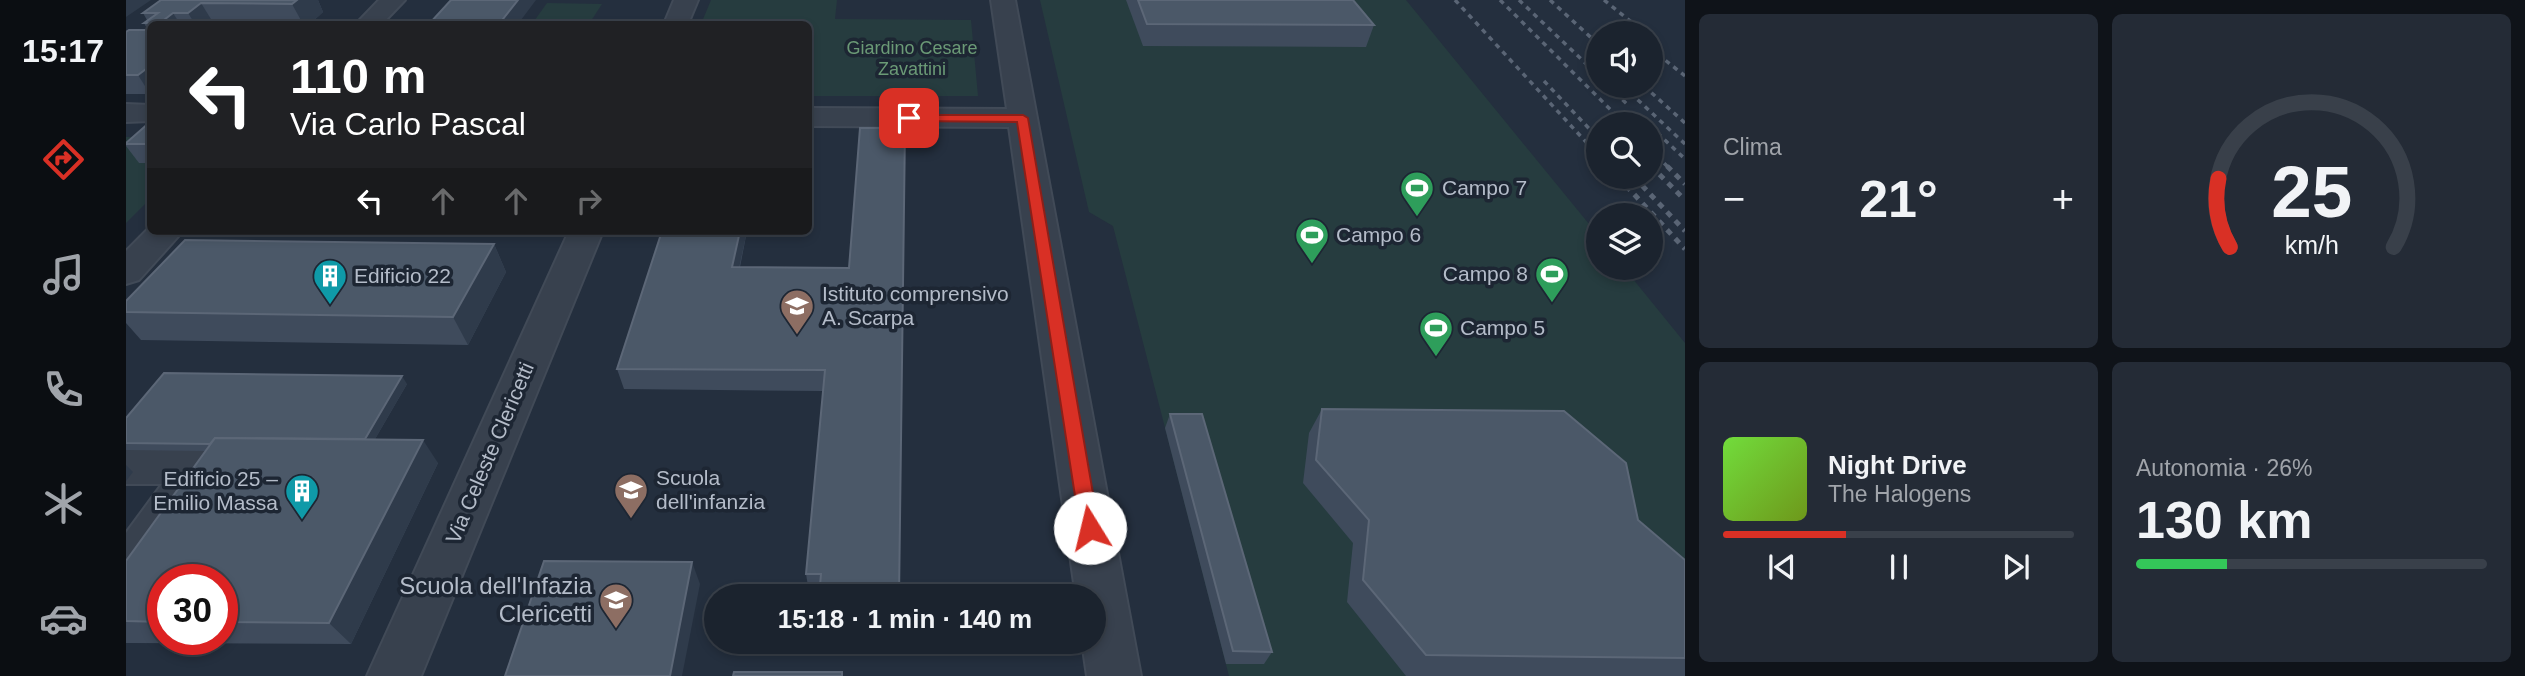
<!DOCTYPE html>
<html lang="it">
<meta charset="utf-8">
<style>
:root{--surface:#1b232e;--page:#242b36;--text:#f1f3f6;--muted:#a0a4aa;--line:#39404a;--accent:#d93025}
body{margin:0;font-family:Arial,sans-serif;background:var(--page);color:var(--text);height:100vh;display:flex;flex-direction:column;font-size:26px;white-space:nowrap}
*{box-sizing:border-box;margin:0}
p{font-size:23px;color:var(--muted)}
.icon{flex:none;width:38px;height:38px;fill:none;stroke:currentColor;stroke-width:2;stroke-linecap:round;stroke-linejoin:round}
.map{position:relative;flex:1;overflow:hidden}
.details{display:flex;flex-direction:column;gap:14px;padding:14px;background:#0f1319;width:840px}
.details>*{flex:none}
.hud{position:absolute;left:21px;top:21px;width:665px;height:214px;border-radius:10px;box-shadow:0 4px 10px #0003,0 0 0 2px var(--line);background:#202124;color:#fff;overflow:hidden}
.buttons{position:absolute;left:1460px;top:21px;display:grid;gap:14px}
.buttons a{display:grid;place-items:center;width:77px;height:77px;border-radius:50%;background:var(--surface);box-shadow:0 4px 10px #0003,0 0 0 2px var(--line);font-size:35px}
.speed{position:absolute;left:21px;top:564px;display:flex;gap:14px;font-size:35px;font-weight:700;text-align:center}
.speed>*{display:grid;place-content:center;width:91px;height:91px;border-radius:50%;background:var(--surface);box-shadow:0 4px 10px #0003,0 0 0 2px var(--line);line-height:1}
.speed .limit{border:10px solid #d22;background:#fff;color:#111}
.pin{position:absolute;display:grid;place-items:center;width:60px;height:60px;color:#fff;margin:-30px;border-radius:14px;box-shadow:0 4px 10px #0006}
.me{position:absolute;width:77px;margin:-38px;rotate:351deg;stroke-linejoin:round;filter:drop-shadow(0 0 5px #0008)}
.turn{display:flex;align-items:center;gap:24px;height:147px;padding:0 28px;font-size:32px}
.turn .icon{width:91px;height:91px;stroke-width:2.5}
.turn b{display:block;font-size:49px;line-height:60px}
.lanes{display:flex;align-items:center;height:66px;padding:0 28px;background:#0003;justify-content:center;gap:35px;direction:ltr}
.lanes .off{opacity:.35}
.big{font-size:52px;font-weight:700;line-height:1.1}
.details .tile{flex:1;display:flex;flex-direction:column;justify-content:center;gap:10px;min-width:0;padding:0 24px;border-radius:10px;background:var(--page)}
.details .dial{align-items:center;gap:0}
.dial svg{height:182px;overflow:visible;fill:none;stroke:var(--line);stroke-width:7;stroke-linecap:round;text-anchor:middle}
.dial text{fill:var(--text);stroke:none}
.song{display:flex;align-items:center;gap:21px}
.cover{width:84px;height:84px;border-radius:10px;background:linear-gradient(135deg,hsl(100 70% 55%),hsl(80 70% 35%))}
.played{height:7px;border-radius:4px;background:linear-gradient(90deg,var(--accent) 35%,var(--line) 35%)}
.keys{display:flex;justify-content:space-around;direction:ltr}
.heat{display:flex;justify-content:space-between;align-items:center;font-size:38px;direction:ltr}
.charge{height:10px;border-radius:5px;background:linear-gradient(90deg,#34c759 26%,var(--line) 0)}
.details .tiles{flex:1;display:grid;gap:14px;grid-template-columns:repeat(2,1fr)}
.trip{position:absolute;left:578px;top:584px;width:402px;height:70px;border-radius:35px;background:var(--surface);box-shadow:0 4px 10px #0003,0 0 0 2px var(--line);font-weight:700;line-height:70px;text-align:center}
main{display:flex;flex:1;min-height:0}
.menu{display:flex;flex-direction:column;width:126px;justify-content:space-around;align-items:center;background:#0b0e12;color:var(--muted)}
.menu .icon{width:49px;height:49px}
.menu .on{color:var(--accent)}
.menu b{font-size:32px;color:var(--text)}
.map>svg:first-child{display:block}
</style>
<main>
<nav class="menu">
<b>15:17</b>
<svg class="icon on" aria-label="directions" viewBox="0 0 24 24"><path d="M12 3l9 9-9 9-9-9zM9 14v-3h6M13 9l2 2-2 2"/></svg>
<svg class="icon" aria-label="music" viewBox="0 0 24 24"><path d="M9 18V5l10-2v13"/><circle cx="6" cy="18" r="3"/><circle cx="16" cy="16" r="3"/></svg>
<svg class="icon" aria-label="phone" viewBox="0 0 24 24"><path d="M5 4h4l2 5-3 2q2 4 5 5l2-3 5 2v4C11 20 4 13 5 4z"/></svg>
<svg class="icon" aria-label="climate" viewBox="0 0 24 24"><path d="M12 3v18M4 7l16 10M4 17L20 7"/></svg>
<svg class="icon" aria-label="car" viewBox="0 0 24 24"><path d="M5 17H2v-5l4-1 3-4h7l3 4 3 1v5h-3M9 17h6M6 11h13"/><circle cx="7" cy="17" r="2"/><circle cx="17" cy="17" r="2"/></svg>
</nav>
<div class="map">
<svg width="1559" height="676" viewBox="0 0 1559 676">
<rect width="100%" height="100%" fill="#242f3e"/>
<g fill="#263c3f">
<polygon points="585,0 711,0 709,19 845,20 852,96 683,96 682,24 575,24"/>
<polygon points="914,0 1280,0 1472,235 1472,268 1498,268 1559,343 1559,676 1103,676 987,226 963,212"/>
<polygon points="421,3 476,4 463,24 406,24"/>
<polygon points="0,137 24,137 24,199 0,223"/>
</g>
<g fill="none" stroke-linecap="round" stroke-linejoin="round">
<g stroke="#414a57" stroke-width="4">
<g id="minor">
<polygon points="253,0 279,0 256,24 230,24"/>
<polygon points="548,0 572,0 562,24 538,24"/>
<polygon points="865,0 889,0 1015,676 961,676 956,642 968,642 968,597 950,597 883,127 682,126 682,108 881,109"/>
<polygon points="0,104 24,105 24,121 0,122"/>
<polygon points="24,227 24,231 57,231 13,280 0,284 0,251"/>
<polygon points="443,231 477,231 295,676 241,676"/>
<polygon points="0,448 74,448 90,453 96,466 17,587 0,594 0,533 36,484 0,484"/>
</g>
</g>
<use href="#minor" fill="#38414e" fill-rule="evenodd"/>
<g stroke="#5a6575" stroke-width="3.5" stroke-dasharray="5 5" stroke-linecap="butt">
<polyline points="1329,0 1472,155"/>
<polyline points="1374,0 1499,124"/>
<polyline points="1393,0 1472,75"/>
<polyline points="1424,0 1472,44"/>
<polyline points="1478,0 1519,33"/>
<polyline points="1524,48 1559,76"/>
<polyline points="1418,81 1472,138"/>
<polyline points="1482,86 1502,105"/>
<polyline points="1497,86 1559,144"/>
<polyline points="1518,86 1559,123"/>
<polyline points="1524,126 1559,159"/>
<polyline points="1524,149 1543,168"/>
<polyline points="1524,165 1527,168"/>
</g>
<g stroke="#5a6575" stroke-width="5" stroke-dasharray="6 6" stroke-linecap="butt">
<polyline points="1525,166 1559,200"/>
<polyline points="1541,166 1559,184"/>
<polyline points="1492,177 1559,249"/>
<polyline points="1508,177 1559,231"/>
</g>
</g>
<g fill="#3f4b5c" fill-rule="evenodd">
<polygon points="35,0 192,0 197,12 184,24 24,24 24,94 0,94 0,32 22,30 18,23 21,20 17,13"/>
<polygon points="1000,0 1227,0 1248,25 1240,47 1017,46"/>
<polygon points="24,122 24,163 13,163 0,146 0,143"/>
<polygon points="779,128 693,592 683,592 680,574 697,391 498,389 491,369 536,231 621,231 614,267 723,268"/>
<polygon points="128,231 214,231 212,234 129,233"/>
<polygon points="336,231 416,231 415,234 337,233"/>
<polygon points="368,244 380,272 342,345 15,340 0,323 0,301"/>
<path d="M281,384L249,439L312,463L225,644L0,643V561L79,451L0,450V418ZM37,579H96V639H37Z"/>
<polygon points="1196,409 1512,520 1559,560 1559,676 1280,676 1221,602 1227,543 1177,483 1183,433"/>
<polygon points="1044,414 1146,652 1138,664 1100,664 1039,428"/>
</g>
<g fill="#2f3b4b">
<polygon points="0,0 25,0 0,17"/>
<polygon points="167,0 192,0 197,12 184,24 177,24 166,4"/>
<polygon points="392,0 410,0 392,24 373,24"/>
<polygon points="75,3 88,24 69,24 62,13"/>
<polygon points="47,13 54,24 35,24 34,23"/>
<polygon points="24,66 24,94 12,75"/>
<polygon points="614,231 621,231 609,287 606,267"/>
<polygon points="368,244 380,272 342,345 327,317"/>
<polygon points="276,376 281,384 241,453 236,446"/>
<polygon points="297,440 312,463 225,644 203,623"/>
<polygon points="0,465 7,472 0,481"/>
<polygon points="566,562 574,584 556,676 544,676"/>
</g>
<g fill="#4b5868" stroke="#5c6777" stroke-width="2">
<polygon points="35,0 171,0 166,4 75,3 62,13 47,13 34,23 18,23 32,13 17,13"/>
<polygon points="325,0 392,0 373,24 303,24"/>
<polygon points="1012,0 1227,0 1248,25 1021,24"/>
<polygon points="3,30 24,30 24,66 12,75 0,75 0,32"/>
<polygon points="24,122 24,144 0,144 0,143"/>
<polygon points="734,128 779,128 773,597 693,597 695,574 680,574 699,370 491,369 536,231 614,231 606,267 723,268"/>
<polygon points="59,240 368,244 327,317 0,312 0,301"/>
<polygon points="38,373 276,376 239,439 89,438 84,444 0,443 0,418"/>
<polygon points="1196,409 1438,411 1500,463 1512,520 1559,560 1559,658 1300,655 1237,580 1243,520 1190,460"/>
<polygon points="1044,414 1076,414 1146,652 1107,651"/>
<polygon points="89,438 297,440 203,623 96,622 96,579 37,579 37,622 0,621 0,561"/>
<polygon points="418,561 566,562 544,676 379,676"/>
<polygon points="608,672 716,672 716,676 607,676"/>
</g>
<polygon fill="#d93025" stroke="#8d1f18" stroke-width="2" points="779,115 897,115 902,118 973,528 970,534 964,536 957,534 954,528 891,122 783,121 779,120"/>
<defs>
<g id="stadium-pin" transform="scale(1.75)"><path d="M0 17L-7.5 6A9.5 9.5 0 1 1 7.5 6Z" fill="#2e9e5b" stroke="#1d2633"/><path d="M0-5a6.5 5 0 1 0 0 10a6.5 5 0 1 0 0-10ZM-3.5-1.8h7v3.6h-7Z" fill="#fff"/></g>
<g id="building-pin" transform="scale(1.75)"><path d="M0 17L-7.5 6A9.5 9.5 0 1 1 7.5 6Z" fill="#0f9aa8" stroke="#1d2633"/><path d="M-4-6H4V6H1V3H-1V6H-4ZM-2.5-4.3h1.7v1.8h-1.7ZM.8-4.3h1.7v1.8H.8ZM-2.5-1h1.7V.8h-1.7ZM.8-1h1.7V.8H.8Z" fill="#fff"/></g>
<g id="school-pin" transform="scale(1.75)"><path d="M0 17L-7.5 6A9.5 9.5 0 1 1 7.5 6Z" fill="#8d6e63" stroke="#1d2633"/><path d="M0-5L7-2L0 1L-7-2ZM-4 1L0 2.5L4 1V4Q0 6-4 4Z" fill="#fff"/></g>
</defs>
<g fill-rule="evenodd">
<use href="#stadium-pin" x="1291" y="188"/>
<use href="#stadium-pin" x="1186" y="235"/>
<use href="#stadium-pin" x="1426" y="274"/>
<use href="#building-pin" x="204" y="276"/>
<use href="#school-pin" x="671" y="306"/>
<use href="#stadium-pin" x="1310" y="328"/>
<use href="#school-pin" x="505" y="490"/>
<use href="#building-pin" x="176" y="491"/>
<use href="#school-pin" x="490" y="600"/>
</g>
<g text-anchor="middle" stroke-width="7" stroke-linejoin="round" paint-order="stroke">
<g font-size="18" fill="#6b9a76" stroke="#1d2633">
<text x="786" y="54">Giardino Cesare<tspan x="786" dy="21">Zavattini</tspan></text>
</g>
<g font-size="21" fill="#b4bcc9" stroke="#1d2633" text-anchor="start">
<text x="1316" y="195">Campo 7</text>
<text x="1210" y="242">Campo 6</text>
<text x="1402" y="281" text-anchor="end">Campo 8</text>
<text x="228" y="283">Edificio 22</text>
<text x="696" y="301">Istituto comprensivo<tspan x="696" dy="24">A. Scarpa</tspan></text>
<text x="1334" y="335">Campo 5</text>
<text x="530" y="485">Scuola<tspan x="530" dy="24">dell'infanzia</tspan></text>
<text x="152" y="486" text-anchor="end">Edificio 25 –<tspan x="152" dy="24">Emilio Massa</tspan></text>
</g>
<g font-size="21" fill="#b4bcc9" stroke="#1d2633">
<text transform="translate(364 453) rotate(-67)" y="7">Via Celeste Clericetti</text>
</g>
<g font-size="24" fill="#b4bcc9" stroke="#1d2633" text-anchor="end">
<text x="466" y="594">Scuola dell'Infazia<tspan x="466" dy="28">Clericetti</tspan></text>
</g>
</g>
</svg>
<div class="buttons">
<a><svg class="icon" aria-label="sound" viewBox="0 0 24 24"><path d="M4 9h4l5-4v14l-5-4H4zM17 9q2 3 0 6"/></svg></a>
<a><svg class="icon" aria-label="search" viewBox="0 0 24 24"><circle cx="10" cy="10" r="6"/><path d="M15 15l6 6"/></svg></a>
<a><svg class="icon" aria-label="layers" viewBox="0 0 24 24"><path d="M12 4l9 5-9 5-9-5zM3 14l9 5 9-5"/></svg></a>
</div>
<div class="speed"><div class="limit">30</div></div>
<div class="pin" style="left:783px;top:118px;background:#d93025"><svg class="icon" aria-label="arrive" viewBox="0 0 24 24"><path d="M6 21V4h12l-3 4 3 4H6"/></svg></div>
<svg class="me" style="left:964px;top:528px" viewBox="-20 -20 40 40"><circle r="19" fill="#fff"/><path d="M0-13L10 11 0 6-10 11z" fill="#d93025"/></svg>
<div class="trip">15:18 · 1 min · 140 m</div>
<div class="hud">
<div class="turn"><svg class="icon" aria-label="left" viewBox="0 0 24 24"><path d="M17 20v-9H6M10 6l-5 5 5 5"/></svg><div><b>110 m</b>Via Carlo Pascal</div></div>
<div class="lanes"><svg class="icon" aria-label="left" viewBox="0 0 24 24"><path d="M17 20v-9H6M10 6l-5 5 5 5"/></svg><svg class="icon off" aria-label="ahead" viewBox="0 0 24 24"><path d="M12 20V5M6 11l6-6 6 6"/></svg><svg class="icon off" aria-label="ahead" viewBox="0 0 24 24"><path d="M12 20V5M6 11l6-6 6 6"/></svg><svg class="icon off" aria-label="right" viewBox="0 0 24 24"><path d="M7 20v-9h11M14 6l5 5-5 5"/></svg></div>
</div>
</div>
<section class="details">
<div class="tiles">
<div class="tile"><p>Clima</p>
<div class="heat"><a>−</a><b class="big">21°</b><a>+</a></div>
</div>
<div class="tile dial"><svg viewBox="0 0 100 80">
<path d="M14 69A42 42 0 1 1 86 69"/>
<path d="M14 69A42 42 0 0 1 9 39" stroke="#d93025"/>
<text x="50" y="56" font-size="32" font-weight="700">25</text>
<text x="50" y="72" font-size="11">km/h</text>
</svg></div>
<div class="tile">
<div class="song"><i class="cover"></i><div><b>Night Drive</b><p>The Halogens</p></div></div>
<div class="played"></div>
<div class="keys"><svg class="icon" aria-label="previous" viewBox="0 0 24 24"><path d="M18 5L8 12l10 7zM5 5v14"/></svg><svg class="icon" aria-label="pause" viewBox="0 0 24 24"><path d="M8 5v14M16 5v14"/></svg><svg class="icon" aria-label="next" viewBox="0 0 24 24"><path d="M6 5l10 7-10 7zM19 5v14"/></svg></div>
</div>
<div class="tile"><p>Autonomia · 26%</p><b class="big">130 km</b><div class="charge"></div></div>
</div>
</section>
</main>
